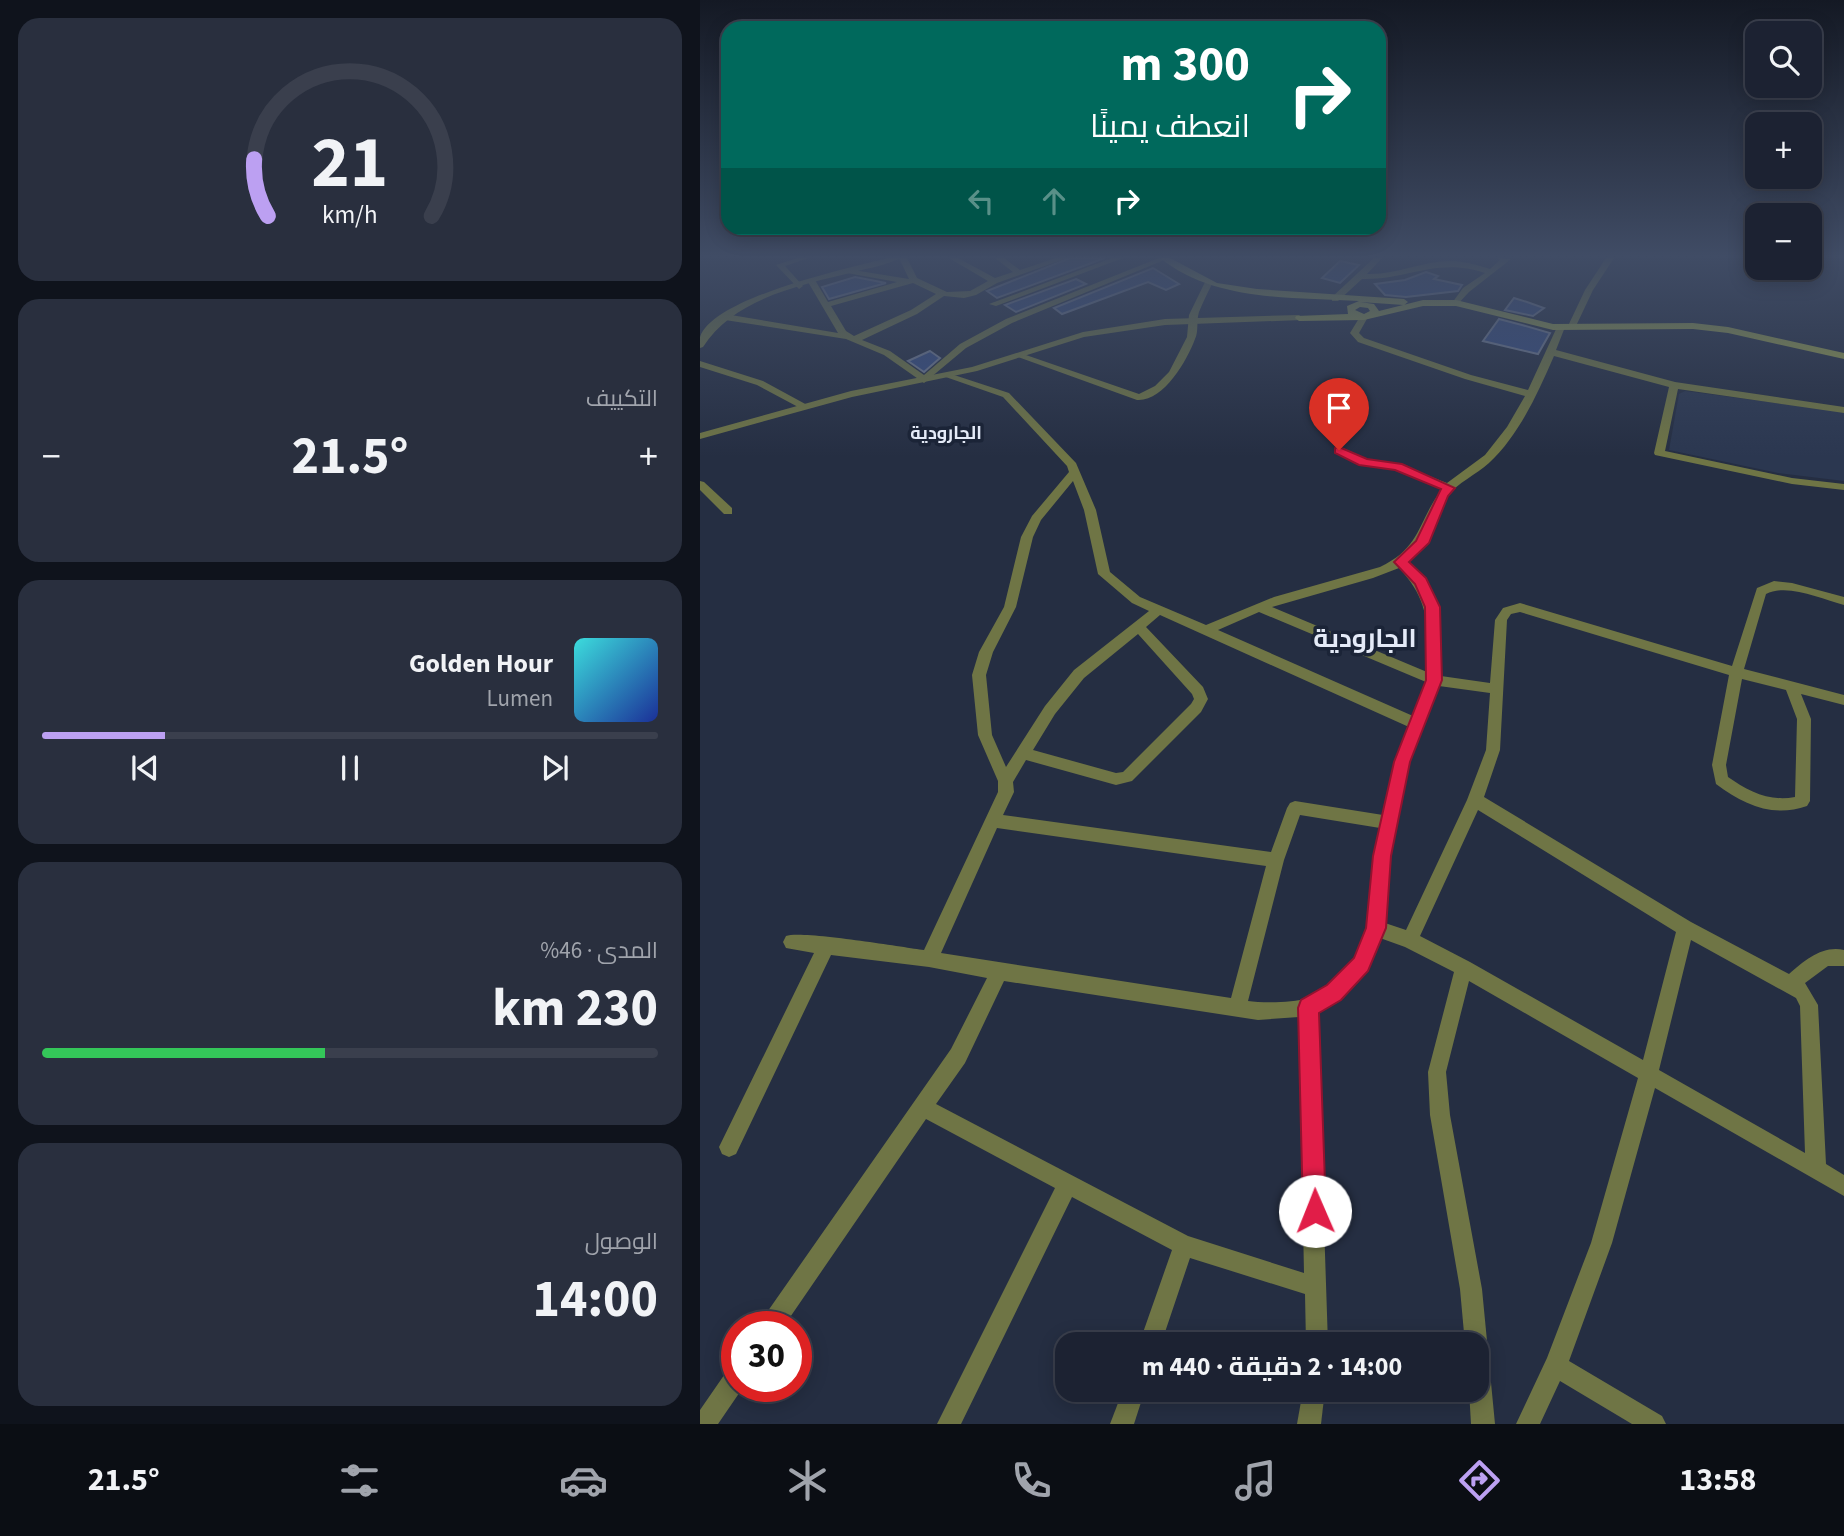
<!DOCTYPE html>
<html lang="ar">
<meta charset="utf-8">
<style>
:root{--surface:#1c2232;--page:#292f3e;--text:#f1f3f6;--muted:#a0a4ac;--line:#3a3f4d;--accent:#bca0f2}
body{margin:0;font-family:"Source Sans 3",Cairo,sans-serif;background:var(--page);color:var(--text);direction:rtl;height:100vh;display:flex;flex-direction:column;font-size:26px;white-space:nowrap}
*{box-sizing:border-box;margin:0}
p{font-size:23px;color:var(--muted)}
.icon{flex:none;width:38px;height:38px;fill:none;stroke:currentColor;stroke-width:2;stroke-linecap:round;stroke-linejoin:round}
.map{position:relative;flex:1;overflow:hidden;direction:ltr}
.sheet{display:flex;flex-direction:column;gap:18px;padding:18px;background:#0f131c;width:700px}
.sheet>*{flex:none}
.hud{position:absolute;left:21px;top:21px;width:665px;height:214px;border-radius:21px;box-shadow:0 4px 18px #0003,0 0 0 2px var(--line);direction:rtl;background:#00695c;color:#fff;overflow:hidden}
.buttons{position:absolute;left:1045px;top:21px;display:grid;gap:14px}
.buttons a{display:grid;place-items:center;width:77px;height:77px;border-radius:14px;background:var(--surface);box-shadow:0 4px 18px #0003,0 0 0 2px var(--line);font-size:35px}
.speed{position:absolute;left:21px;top:1311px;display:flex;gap:14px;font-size:35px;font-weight:700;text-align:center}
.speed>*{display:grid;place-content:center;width:91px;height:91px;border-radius:50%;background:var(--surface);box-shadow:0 4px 18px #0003,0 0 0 2px var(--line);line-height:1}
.speed .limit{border:10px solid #d22;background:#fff;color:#111}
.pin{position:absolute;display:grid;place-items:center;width:60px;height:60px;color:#fff;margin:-72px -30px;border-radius:50% 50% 50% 0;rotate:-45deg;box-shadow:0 0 7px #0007}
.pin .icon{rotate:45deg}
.me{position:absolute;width:77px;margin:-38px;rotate:359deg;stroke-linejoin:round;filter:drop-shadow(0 0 5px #0008)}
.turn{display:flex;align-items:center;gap:24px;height:147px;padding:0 21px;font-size:32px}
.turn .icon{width:91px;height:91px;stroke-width:2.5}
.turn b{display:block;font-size:49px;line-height:60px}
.lanes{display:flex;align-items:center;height:66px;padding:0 21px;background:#0003;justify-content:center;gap:35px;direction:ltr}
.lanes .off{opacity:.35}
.big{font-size:52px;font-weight:700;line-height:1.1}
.sheet .card{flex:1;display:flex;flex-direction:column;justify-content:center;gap:10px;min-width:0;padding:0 24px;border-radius:21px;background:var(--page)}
.sheet .dial{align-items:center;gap:0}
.dial svg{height:182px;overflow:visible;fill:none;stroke:var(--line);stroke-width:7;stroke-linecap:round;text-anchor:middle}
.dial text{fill:var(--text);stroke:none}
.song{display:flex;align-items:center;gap:21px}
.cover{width:84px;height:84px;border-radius:10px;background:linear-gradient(135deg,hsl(180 70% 55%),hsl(230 70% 35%))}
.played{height:7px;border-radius:4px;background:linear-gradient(90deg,var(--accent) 20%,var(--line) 20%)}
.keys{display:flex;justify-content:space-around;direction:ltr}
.heat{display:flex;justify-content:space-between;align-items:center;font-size:38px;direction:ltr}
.charge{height:10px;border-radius:5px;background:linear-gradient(90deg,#34c759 46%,var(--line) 0)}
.trip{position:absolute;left:355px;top:1332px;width:434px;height:70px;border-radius:21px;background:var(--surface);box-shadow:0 4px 18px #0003,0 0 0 2px var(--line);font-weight:700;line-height:70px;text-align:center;direction:rtl}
.tabs{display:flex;height:112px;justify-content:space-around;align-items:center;background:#0b0e14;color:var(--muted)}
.tabs .icon{width:49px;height:49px}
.tabs .current{color:var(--accent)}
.tabs b{font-size:32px;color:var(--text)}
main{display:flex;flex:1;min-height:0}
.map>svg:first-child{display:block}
</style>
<main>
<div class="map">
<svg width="1144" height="1424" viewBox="0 0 1144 1424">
<rect width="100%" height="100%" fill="#252e42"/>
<polygon fill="#2b3750" points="985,391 1144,412 1144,481 1078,473 969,450 979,394"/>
<g fill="#354b80" stroke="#6f7a91" stroke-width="2">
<polygon points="370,258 405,258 297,298 287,291"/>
<polygon points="640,261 659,265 640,283 622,278"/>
<polygon points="453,268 479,284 466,290 448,282 362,314 354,308"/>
<polygon points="726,272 738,276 734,279 762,285 758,291 706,297 685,295 675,284 705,280"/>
<polygon points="155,277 186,283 129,299 122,287"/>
<polygon points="376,279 386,284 316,312 305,305"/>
<polygon points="814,298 827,302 844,308 833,316 805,310"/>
<polygon points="799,319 822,325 850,333 838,354 783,341"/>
<polygon points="230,351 240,358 224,372 208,361"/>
</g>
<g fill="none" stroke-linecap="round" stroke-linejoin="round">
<g fill="#6f7545" fill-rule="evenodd">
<polygon points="97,258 109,258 85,266 103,286 99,289 76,265"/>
<path d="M199,258H207L217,278L247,292L270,291L288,281L249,258H258L295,278L313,272L295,258H304L320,270L356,258H367L297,283L276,295L264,298L244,296L217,314L162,340L190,351L224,375L260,344L306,319L459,258H469L312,323L266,348L224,383L184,355L146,339L25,320L21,317L25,314L138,333L108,282L109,280H115L128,302L197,282L147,273V269L209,279ZM213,283L236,294L211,310L154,336L146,331L131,306Z"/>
<polygon points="412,258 423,258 296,306 289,304"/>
<path d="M674,258H682L667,274C696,275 722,261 751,261C764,261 777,265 790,269L800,260L797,258L811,259L769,292L756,306L752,303L763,288L785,273C736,257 709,280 662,279L638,301H632V297Z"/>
<polygon points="906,258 914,258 893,290 876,326 869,328 868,326 885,290"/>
<path d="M506,280L513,282C508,292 503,302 499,312C496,321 499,331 495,339C487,361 463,402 437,400L315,356L323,354L439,394L455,386L469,372L487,337L489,315Z"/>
<path d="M661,315L668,317L659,333L664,338L771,375L828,390L857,327L861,324L865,327L856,350L975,382L1144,407V413L978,389L965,451L1092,478L1144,484V490L1092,484L955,455L954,453L969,387L854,356C838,393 819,435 789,463C776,475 758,482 747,497C733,519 730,546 708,562C744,601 740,626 741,676L790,683L795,620L803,608L820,603L1032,666L1057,588L1074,581L1092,583L1144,597V605C1121,599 1088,583 1066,594L1044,669L1144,695V705L1101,694L1111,719L1110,801L1107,806C1073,818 1044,805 1016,784L1012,765L1029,675L820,612L811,614L807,620L800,750L784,797L991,922L1089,974C1105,960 1123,945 1144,950V966H1128L1105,983L1118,1005L1126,1164L1144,1175V1196L955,1088L912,1243L869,1361L962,1416L966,1424H932L860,1381L840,1424H816L847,1358L891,1243L938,1078L769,981L746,1072L750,1115L782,1289L795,1424H771L769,1390H777V1344H765L760,1289L730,1115L728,1072L754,972L705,947L680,938C664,977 654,991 617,1013L628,1344H606L605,1294L490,1258L461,1344H439L472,1250L372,1197L261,1424H237L355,1188L226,1119L84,1326H60L63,1318L251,1049L287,978L229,967L131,955L36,1154L29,1157L22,1154L19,1147L114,953L86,948L83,942L86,936C101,930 201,947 224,950L298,792V781L278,735L272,675L279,652L304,607L321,537L332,516L369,472L367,466L303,397L240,375L248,373L309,393L376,463L396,510L410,572L440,597L506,625L574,597L680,567C722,547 717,522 742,489L695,470L660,464L635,452V448H643L667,459L701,465L747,483L785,455L807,427L825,396L765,379L658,342L650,333ZM373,481L384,510L398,574L432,603L449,611L374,670L345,706L306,767L292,735L286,675L293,652L316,607L333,537L341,520ZM699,568C731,602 728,628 727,672L572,607L673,578ZM559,612L726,682L713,716L518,630ZM460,615L709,727L695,762L683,815L595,801L590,803L587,808L571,852L303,815L314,792L313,782L326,760L416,785L432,781L501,712L508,699L503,687L446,627ZM438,634L492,694L494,699L491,704L423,772L416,773L333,750L355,714L384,678ZM1042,679L1086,690L1097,719L1095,797C1069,802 1048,791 1028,777L1026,765ZM739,686L790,693L786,750L767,800L706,930L685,923L690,856L709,762ZM778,810L976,932L943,1060L770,962L720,936ZM600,815L680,828C673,861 673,893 668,925C663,955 635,988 607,998C594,1003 562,1003 548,1001L584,860ZM297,828L566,866L531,998L241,953ZM991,940L1096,998L1100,1006L1105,1153L959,1070ZM304,981L558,1020L599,1017L604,1273L488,1236L236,1104L265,1063Z"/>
<polygon points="0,361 63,381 109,406 100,408 57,385 0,367"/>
<polygon points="0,481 4,482 32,508 32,514 24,514 0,490"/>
<polygon points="37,1365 37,1386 44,1386 18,1424 0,1424 0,1410 29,1368"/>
<polygon points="423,1390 445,1390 434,1424 410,1424"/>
<polygon points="603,1390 625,1390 621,1424 597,1424"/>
</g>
<g fill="#6f7545" fill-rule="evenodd">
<path d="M188,258H200C187,265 169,268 154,272C101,285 34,298 3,347L0,348C0,346 0,338 0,337C14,297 149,268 188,258Z"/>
<polygon points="599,315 603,318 602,320 465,325 384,337 277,371 152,397 0,439 0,433 151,391 272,367 383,332 465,319"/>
</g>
<path fill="#949c4d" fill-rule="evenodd" d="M460,258H470L517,283L557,289L704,299L708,302L704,305L660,302L674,304L679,311L723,300H756L853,324L993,323L1028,327L1144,353V359L1028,333L993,329L853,330L756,306H723L664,320L599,321L595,318L596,316L648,314L647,306L659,301C592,297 515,302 460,258ZM660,307L668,308L670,311L664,314L655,310Z"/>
</g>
<linearGradient id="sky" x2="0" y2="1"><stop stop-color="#141924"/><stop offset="0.56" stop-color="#404c65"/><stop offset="1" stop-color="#404c65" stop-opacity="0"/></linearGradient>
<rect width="1144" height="457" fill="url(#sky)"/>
<polygon fill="#e11d48" stroke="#92132f" stroke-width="2" points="639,447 667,459 702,464 755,488 748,496 729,543 709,562 726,578 740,607 742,680 710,762 691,856 686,928 668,971 641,1000 619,1013 626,1211 623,1219 615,1222 606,1219 603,1211 598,1008 601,1000 627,985 654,958 666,928 673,856 694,762 726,680 725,607 715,584 694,562 716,541 741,489 695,470 659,465 635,453 635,448"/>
<g text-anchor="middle" stroke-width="7" stroke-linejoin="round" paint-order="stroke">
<g font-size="18" font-weight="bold" fill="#e4eaf7" stroke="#1b2437">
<text x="246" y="439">الجارودية</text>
</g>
<g font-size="26" font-weight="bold" fill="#e4eaf7" stroke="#1b2437">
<text x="665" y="647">الجارودية</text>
</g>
</g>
</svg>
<div class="buttons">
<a><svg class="icon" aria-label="search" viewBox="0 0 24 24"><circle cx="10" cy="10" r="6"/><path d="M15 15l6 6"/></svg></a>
<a>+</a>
<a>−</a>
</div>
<div class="speed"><div class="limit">30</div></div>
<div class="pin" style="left:639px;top:450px;background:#d93025"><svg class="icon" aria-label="arrive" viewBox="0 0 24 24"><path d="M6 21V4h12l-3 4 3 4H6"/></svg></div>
<svg class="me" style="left:615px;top:1211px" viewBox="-20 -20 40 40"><circle r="19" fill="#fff"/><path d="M0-13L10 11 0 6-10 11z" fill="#e11d48"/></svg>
<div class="trip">14:00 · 2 دقيقة · 440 m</div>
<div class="hud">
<div class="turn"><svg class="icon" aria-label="right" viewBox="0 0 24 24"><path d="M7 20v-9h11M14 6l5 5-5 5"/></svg><div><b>300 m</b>انعطف يمينًا</div></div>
<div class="lanes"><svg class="icon off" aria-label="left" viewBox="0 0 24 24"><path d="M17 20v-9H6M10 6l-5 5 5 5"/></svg><svg class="icon off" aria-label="ahead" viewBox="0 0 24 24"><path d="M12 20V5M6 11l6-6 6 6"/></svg><svg class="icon" aria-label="right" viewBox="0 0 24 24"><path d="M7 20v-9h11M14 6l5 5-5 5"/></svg></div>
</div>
</div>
<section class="sheet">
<div class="card dial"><svg viewBox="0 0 100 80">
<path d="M14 69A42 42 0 1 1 86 69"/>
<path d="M14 69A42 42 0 0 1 8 44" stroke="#bca0f2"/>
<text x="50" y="56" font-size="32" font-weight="700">21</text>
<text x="50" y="72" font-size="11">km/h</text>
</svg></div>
<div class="card"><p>التكييف</p>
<div class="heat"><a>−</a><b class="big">21.5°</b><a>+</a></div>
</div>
<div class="card">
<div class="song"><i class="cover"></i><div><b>Golden Hour</b><p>Lumen</p></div></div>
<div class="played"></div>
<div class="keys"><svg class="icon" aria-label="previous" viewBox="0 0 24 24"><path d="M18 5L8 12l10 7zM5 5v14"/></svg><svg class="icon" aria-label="pause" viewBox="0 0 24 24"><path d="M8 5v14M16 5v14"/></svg><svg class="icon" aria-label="next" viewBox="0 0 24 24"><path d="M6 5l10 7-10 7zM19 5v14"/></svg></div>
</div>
<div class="card"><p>المدى · 46%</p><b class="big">230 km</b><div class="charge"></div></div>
<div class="card"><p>الوصول</p><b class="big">14:00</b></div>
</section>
</main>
<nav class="tabs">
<b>13:58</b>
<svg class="icon current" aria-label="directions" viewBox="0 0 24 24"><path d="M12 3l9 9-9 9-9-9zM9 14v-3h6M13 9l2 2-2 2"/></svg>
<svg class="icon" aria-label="music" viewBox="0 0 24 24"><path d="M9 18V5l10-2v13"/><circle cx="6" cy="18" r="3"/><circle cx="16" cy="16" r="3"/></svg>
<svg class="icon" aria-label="phone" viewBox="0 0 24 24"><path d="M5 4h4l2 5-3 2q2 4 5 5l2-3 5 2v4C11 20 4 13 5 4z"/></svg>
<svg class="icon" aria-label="climate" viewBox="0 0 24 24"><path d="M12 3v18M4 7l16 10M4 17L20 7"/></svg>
<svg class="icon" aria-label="car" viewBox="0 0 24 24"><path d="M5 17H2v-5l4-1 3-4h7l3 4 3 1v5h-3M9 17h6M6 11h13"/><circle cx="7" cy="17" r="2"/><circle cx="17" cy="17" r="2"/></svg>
<svg class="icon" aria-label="filters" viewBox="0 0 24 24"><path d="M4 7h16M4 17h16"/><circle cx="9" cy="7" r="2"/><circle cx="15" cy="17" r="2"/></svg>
<b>21.5°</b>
</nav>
